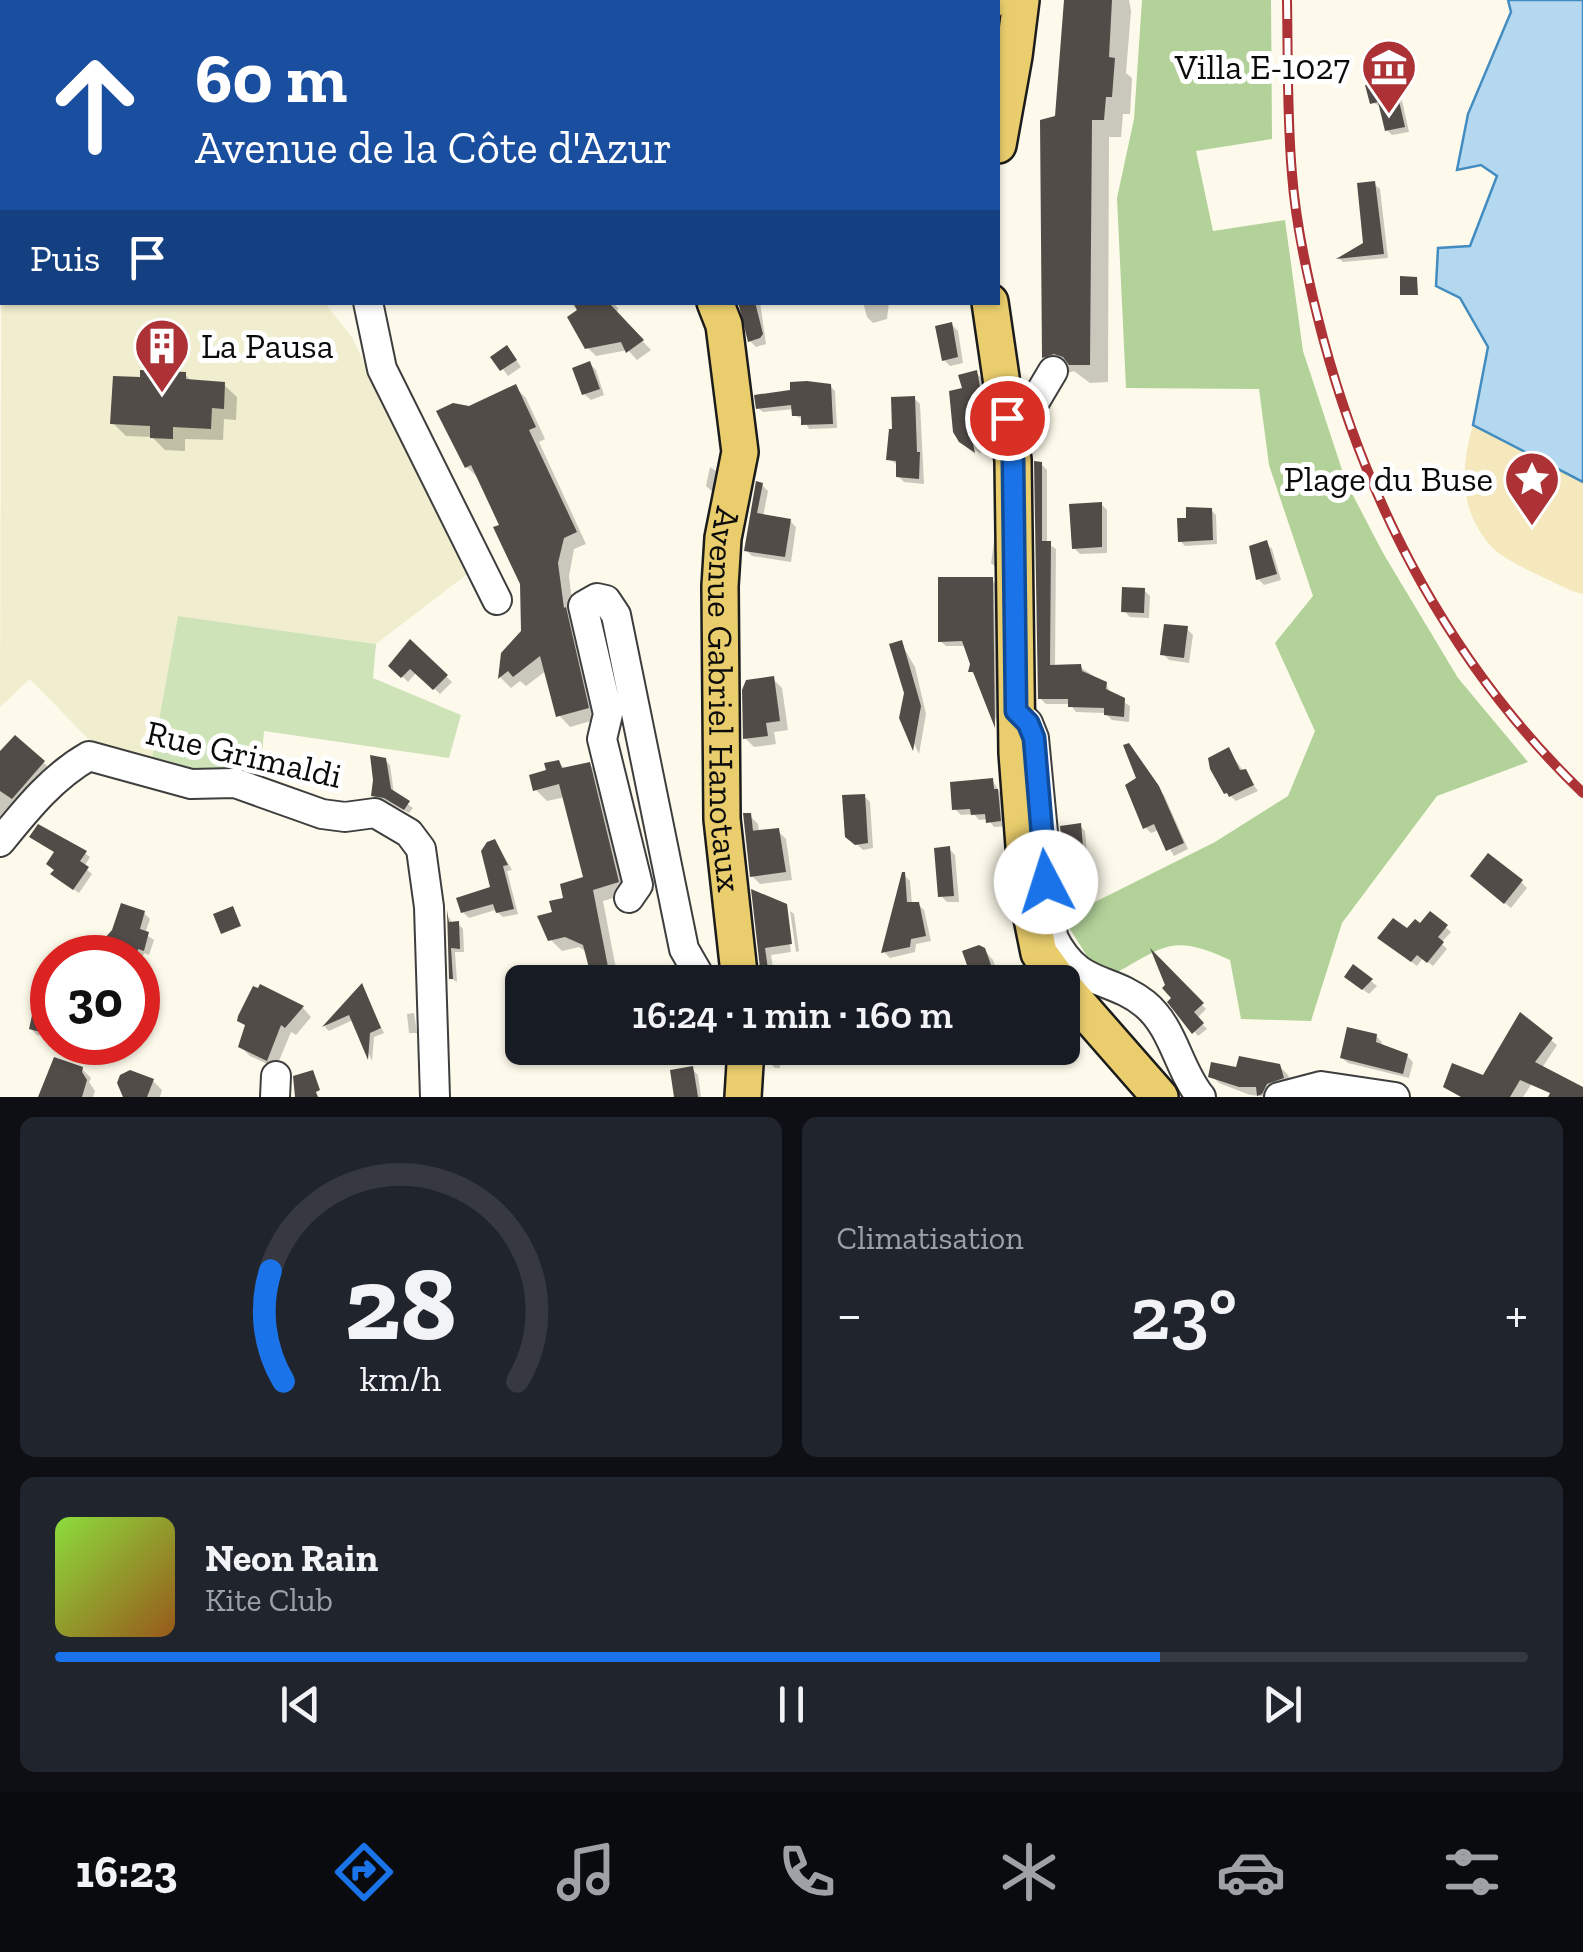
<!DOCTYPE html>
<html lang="fr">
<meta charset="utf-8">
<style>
:root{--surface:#171b24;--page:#20242c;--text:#f1f3f6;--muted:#9ea1a6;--line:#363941;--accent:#1a73e8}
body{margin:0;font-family:"Zilla Slab",serif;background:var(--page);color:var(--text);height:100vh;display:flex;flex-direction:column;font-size:38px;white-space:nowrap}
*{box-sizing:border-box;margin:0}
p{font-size:32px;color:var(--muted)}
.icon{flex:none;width:55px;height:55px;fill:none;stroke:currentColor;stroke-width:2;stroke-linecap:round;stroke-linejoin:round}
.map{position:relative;height:1097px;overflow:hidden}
.sheet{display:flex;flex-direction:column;gap:20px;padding:20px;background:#0d0f14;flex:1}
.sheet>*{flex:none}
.top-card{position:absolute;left:0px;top:0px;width:1000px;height:305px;box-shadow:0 2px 8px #0004;background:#1a4fa0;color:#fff;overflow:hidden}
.speed{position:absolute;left:30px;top:935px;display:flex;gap:20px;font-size:50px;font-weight:700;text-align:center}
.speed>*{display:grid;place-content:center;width:130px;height:130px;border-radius:50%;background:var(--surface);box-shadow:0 2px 8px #0004;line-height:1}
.speed .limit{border:15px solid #d22;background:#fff;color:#111}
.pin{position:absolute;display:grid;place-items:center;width:85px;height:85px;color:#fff;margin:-42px;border:5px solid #fff;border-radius:50%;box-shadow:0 2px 10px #0007}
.me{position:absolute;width:110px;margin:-55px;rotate:355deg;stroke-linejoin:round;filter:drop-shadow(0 0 8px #0008)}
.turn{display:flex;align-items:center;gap:35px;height:210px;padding:0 30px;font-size:45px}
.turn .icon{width:130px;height:130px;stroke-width:2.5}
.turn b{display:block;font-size:70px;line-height:85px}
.then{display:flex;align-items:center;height:95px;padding:0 30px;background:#0003;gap:20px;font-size:38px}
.big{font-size:75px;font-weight:600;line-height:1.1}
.sheet .widget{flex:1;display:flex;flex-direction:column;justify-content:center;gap:15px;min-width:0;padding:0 35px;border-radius:15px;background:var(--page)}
.sheet .dial{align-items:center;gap:0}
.dial svg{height:260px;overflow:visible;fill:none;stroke:var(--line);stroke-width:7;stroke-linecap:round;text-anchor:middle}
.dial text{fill:var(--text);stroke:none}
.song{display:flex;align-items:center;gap:30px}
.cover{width:120px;height:120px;border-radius:15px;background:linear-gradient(135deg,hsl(90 70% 55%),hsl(30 70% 35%))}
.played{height:10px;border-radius:5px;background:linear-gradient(90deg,var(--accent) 75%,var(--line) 75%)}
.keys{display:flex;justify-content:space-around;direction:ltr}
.heat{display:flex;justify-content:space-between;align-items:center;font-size:55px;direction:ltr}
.sheet .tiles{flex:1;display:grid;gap:20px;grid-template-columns:1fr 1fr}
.widget:last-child{grid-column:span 2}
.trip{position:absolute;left:505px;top:965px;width:575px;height:100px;border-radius:15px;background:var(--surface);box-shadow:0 2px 8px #0004;font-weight:600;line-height:100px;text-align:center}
.tab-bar{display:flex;height:160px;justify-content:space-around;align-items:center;background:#090b0e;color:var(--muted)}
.tab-bar .icon{width:70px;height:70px}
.tab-bar .selected{color:var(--accent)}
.tab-bar b{font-size:45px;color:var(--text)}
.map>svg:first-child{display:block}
</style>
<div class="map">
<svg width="1583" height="1097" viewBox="0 0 1583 1097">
<rect width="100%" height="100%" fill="#fdfaeb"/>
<polygon fill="#f0eece" points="2,52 2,302 325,303 353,339 466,575 376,644 178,616 151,764 97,748 30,679 0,707"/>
<polygon fill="#cee3b8" points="178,616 376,644 373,678 461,715 449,758 264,731 260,781 151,764"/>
<path fill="#b2d299" d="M1142,0H1271L1272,139L1196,151L1213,231L1285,220L1303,351L1346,482L1383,553L1458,678L1528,762L1437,796L1342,923L1311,1021L1241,1019L1230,960C1173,934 1166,945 1116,973L1092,964L1063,918L1215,842L1288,796L1315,731L1275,643L1313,596L1269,465L1259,389L1126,388L1117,198L1134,119Z"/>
<path fill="#f4e8bc" d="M1473,425L1583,482V594L1572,591C1552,581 1509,563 1495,550C1459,515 1460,469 1473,425Z"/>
<polygon fill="#b4d8ef" stroke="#438cbf" stroke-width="2.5" points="1508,0 1583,0 1583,482 1473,425 1488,347 1460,298 1436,286 1438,248 1470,246 1497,176 1481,165 1457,170 1468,114 1511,12"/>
<g fill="#0003">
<polygon points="478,0 556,0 558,2 479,2"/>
<rect x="726" y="0" width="31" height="2"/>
<polygon points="856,0 950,0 856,2"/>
<polygon points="1067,0 1129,0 1131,11 1126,73 1132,78 1130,114 1123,114 1121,137 1109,137 1108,382 1090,383 1074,371 1062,375 1044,357 1042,122 1057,118"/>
<polygon points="1393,81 1399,87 1409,132 1392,135 1387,130 1381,107 1372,102"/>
<polygon points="1374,184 1380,189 1388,258 1343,262 1340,259 1366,245"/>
<polygon points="571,302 612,302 618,308 617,315 651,350 637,360 628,350 596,356 587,347 578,312"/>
<polygon points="740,302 760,302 766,344 756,347 750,341"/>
<polygon points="863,302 889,302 887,319 873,323 867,317"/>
<polygon points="952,325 958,331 963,363 950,366 944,360"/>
<polygon points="512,354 521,367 508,376 494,357"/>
<polygon points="590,364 596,370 604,395 591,400 584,394"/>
<polygon points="976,373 985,381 989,402 986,420 993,426 994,444 980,447 981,454 964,442 965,390"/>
<polygon points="185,374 192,382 224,385 237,397 236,420 224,419 223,440 185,439 185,451 165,450 152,437 126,436 113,423 142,380"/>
<polygon points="830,386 835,391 837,428 809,429 804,420 794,415 794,409 763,412 758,408"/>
<polygon points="515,387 526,398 545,439 539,442 586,544 574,549 569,576 574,618 598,719 570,727 559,715 547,670 526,686 520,681 511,688 501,678 503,654 524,632 523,584 503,526 478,478 467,467 469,409"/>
<polygon points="914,398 920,404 924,484 904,482 898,476 899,466 889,459"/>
<polygon points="1041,464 1047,470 1047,543 1056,549 1055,667 1080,667 1106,684 1111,694 1130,706 1129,722 1112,720 1105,713 1076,712 1070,704 1046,704 1040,698"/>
<polygon points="710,467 721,474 716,495 706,486"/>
<polygon points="762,485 768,491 763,517 790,521 796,527 791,562 752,556 746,550"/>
<polygon points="1101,504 1107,510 1107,553 1080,554 1074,548"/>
<polygon points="1211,510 1216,515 1217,544 1185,546 1180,541"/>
<polygon points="995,534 998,537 998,569 991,563"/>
<polygon points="1266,543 1272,549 1281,580 1264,585 1258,579"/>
<polygon points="992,580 998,586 1000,729 978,678 971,671 973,664 967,646 946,646 940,641"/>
<polygon points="1144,590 1150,596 1149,618 1130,617 1124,611"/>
<polygon points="1187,629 1193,635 1189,663 1169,660 1163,654"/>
<polygon points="411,643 452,682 440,694 417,672 408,682 392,666"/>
<polygon points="901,643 915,667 926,714 919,754 902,718 906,692"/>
<polygon points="773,679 782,688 788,730 774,732 776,744 754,747 745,738"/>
<polygon points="1228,750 1258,791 1236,801 1226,792"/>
<polygon points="1134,752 1164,795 1188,849 1174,856 1159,830 1151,833 1145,827"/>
<polygon points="0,754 43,762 53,772 23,807 14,801 0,817"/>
<polygon points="385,760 390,765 394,794 413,808 409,813 374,795"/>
<polygon points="558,762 566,770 589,764 601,776 630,893 603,901 618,979 604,982 592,970 587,952 579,947 562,951 550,939 555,914 586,879 565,797 547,801 536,790"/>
<polygon points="992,780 1003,797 1006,826 994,827 988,819 979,820 974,814 961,815 955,809"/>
<polygon points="864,796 870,802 873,848 863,850 848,836"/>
<polygon points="750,816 758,824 759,833 778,831 786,839 792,880 760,884 752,876"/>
<polygon points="1080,826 1085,831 1089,876 1072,878 1067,873"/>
<polygon points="495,841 512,870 507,871 518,914 503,917 495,910 469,918 463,912 493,889"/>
<polygon points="949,849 955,855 959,902 947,902 941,896"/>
<polygon points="85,853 90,857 84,867 92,874 79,893 58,879"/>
<polygon points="904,875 910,881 912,904 918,904 924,910 931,941 916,944 915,952 890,958 884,952"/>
<polygon points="1479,882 1521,882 1527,888 1511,908"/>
<polygon points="754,893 785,907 791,952 771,955 775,982 763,976"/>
<polygon points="790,911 794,914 799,951 796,952"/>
<polygon points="144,913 150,919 145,934 154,940 149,955 144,953 141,963 138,958 97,958"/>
<polygon points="1430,914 1451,932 1441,943 1447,949 1433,966 1423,958 1417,966 1385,942 1421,926"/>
<polygon points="449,916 452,924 458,924 463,929 464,952 455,952 457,982 451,978"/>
<polygon points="984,950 993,960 997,971 1006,978 1016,970 1027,982 976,982 965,953"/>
<polygon points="1157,959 1206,1009 1197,1018 1207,1029 1198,1036 1171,1002 1175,998"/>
<polygon points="1353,967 1377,986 1369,994 1353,982"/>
<polygon points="45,987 52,989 52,1038 37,1035 31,1029"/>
<polygon points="261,987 303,1008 311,1017 296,1035 291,1032 276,1068 250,1056 241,1047 247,1027 240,1020"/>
<polygon points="362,987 384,1033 374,1037 372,1061 353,1020 329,1031 325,1027"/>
<polygon points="414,1013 417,1033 409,1033 407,1014"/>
<polygon points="1376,1036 1382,1042 1381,1046 1407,1056 1413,1062 1409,1078 1348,1063 1342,1058"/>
<polygon points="1551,1040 1557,1045 1523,1097 1464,1097 1485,1078"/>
<polygon points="768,1048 813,1048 815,1054 780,1058 780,1068 775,1068 769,1062"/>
<polygon points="1279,1066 1288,1075 1292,1086 1273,1097 1250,1095 1219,1083 1210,1074"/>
<polygon points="82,1069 91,1078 89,1082 95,1091 93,1097 41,1097"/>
<polygon points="692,1069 698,1075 701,1097 674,1097"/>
<polygon points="153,1081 162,1090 160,1097 126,1097"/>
</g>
<g fill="#524c48">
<polygon points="1064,0 1112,0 1109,57 1115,58 1112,97 1106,97 1104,120 1092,120 1090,365 1069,365 1063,357 1054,354 1042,358 1040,120 1055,116"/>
<polygon points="1394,79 1405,127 1385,131 1378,102 1370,104 1365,85"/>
<polygon points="1375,181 1384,254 1336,259 1363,243 1357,183"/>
<polygon points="1400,276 1417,277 1418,295 1400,295"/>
<polygon points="573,302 608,302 644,340 626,353 621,342 585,349 567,317 577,310"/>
<polygon points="738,302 755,302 763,334 760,338 748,342"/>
<polygon points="952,322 958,357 942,361 935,326"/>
<polygon points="507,345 517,360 500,371 490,357"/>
<polygon points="590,361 600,389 582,395 572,368"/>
<polygon points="140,370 186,372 186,379 225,382 224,409 212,408 211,429 173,427 173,439 150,438 150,426 110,424 113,376 140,377"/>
<polygon points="977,370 981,392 977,416 985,415 987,429 986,436 972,439 975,453 959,442 953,432 949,391 962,388 958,375"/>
<polygon points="807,381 831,384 833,424 801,425 801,416 792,416 791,405 756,409 754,395 790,390 790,382"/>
<polygon points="516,384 536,427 529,430 577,532 564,538 558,563 564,608 566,607 589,708 556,717 540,656 513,677 508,671 498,679 501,653 521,631 520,584 493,527 499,525 471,465 465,468 436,411 453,403 469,406"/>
<polygon points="915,396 917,452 920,452 919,479 896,477 896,461 886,460 889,429 892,429 891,397"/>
<polygon points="1034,461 1042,462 1042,541 1051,541 1050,665 1081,664 1082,671 1107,682 1106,689 1125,698 1124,717 1104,715 1104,708 1068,707 1068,699 1038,699"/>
<polygon points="756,481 763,483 757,513 791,519 785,557 744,551"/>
<polygon points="1102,502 1102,547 1072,549 1069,504"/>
<polygon points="1186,507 1212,508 1213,540 1178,542 1177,518 1186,518"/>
<polygon points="1267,540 1277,574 1256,580 1249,546"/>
<polygon points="938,577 993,577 995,728 973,672 968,672 970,664 962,641 938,642"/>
<polygon points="1122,587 1145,588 1144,613 1121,612"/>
<polygon points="1164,624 1188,626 1184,658 1160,655"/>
<polygon points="410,639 448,675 433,690 410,669 401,678 388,666"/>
<polygon points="902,640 921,706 913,751 899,718 904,693 889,644"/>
<polygon points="774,676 780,721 766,723 768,736 743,739 742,690 746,680"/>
<polygon points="15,735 45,761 12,799 0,791 0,751"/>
<polygon points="1129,743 1159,786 1184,843 1166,851 1154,824 1143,829 1125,785 1136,778 1123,745"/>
<polygon points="1229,747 1240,770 1246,769 1254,785 1229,797 1227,793 1224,794 1210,769 1208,758"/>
<polygon points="370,755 386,758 391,789 410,801 404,810 384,798 371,796 373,780"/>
<polygon points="559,760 562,768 590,762 619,882 593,890 608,967 590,972 583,945 565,937 548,941 537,916 552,912 549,901 563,898 560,884 583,877 559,784 533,791 529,775 546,770 544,763"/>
<polygon points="993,778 994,789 998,789 1001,821 986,823 985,814 971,815 970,809 952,810 950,782"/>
<polygon points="865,794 868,843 855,845 845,837 842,795"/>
<polygon points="743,813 751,813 753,831 750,831 779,828 786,872 750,877"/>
<polygon points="1081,823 1085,871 1065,874 1060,826"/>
<polygon points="38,824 87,851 80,861 89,867 73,890 50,874 54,870 46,864 54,852 29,837"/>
<polygon points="495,839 508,865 503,866 514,909 496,913 493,904 461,913 456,898 490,887 481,851 487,842"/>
<polygon points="950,846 954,896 938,897 934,848"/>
<polygon points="1488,853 1523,880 1504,904 1470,876"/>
<polygon points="902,872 905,872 907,902 919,902 926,936 911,939 910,947 881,953"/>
<polygon points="751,889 787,904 792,944 765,948 769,976 761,977"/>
<polygon points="121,903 145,911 140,929 149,932 144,951 138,949 136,958 94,958 100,938 104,939 112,930"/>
<polygon points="233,906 241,926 221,934 213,914"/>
<polygon points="447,910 449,922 459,921 460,949 451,948 453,979 449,979"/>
<polygon points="1430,911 1448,925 1438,937 1444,942 1427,963 1417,955 1411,962 1377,938 1393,918 1407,928 1415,919 1420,923"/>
<polygon points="979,945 985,948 997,982 973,982 962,951"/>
<polygon points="1150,948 1204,1003 1194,1012 1204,1023 1192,1034 1167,1002 1171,998 1162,988 1165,985"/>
<polygon points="1353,964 1373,979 1362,990 1344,977"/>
<polygon points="47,970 52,971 52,1035 29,1029 33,1011 37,1011"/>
<polygon points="362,983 381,1028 370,1033 368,1060 349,1015 322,1027"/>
<polygon points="260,984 304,1006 285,1028 281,1025 267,1061 238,1047 245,1025 237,1021 238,1016 253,986 258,988"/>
<polygon points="1520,1012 1553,1038 1535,1062 1583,1087 1583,1097 1548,1097 1550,1093 1520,1080 1510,1097 1461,1097 1443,1087 1452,1063 1483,1075"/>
<polygon points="1347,1027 1377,1034 1376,1042 1408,1054 1403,1074 1340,1058"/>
<polygon points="1239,1056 1280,1064 1284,1078 1267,1084 1262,1094 1257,1096 1256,1087 1239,1087 1208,1077 1211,1062 1236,1067"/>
<polygon points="54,1057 83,1067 82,1072 87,1080 82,1097 38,1097"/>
<polygon points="693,1066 698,1097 674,1097 670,1070"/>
<polygon points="130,1070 154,1079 147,1097 123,1097 117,1083 120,1075"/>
<polygon points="313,1070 320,1090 316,1092 318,1097 295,1097 293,1076"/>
</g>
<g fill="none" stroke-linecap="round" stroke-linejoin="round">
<g stroke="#3e3e3e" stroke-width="32">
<g id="minor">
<polyline points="421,2 422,0"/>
<polyline points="368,302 382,369 497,600"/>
<polyline points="1007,418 1031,408 1053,371"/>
<path d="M1017,712L1028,723L1034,738L1053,937C1079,989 1109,975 1145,1004C1174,1028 1178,1069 1201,1097"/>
<path d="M0,842C26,810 52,777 89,756L191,784L235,783L322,814L345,817L375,813L409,833L421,849L429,907L435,1097"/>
<polyline points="629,898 638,885 602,739 608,714 583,606 597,598 606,600 616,615 684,949 703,982"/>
<polyline points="275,1097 276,1076"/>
<polyline points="1279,1097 1321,1086 1395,1097"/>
</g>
</g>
<g stroke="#1c1c1c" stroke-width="40">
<g id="major">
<polyline points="697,2 697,0"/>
<polyline points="989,2 990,0"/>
<polyline points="998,145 1014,56 1021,0"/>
<path id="s1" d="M715,302L724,325L740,452L723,538L720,586L722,819L740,982"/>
<polyline points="990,302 1013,460 1017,753 1028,899 1039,953 1060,982"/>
<polyline points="1062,985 1160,1097"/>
<polyline points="743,1097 746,1048"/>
</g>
</g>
<use href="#minor" stroke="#fff" stroke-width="28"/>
<use href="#major" stroke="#eace6d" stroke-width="35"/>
<g stroke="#ac3236" stroke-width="10">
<path id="rail" d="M1287,0C1288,58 1287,117 1292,174C1296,229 1309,285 1323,338C1369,510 1454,669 1583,793"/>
</g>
<use href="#rail" stroke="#fff" stroke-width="6" stroke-dasharray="19" stroke-linecap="butt"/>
</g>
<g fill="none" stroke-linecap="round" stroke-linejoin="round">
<g stroke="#114b97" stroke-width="25">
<polyline id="route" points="1007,418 1013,460 1016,711 1028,723 1034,738 1046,882"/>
</g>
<use href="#route" stroke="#1a73e8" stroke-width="18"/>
</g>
<defs>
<g id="museum-pin" transform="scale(2.875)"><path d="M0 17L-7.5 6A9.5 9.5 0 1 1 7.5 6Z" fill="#ac3236" stroke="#fff"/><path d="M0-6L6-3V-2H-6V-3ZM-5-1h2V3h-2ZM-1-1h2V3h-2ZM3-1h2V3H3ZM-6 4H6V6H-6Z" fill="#fff"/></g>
<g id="building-pin" transform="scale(2.875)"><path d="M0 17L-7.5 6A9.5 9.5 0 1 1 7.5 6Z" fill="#ac3236" stroke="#fff"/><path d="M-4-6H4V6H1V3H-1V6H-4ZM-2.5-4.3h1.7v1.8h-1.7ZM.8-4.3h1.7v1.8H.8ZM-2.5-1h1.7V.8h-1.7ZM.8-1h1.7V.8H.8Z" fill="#fff"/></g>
<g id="sight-pin" transform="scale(2.875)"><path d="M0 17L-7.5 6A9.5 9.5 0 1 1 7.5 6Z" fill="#ac3236" stroke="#fff"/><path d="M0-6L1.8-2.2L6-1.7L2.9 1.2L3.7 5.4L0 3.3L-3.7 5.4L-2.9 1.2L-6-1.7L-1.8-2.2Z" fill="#fff"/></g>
</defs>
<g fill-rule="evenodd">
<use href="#museum-pin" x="1389" y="67"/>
<use href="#building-pin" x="162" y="346"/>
<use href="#sight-pin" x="1532" y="479"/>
</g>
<g text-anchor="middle" stroke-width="10" stroke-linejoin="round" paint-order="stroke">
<g font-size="35" fill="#0b0b0b" stroke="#fff" text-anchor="end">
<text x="1350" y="79">Villa E-1027</text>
<text x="201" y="358" text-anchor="start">La Pausa</text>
<text x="1493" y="491">Plage du Buse</text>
</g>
<g font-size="35" fill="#0b0b0b" stroke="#fff">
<text dy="12" stroke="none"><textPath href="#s1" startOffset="402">Avenue Gabriel Hanotaux</textPath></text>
<text transform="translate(244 754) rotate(13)" y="12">Rue Grimaldi</text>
</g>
</g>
</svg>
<div class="speed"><div class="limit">30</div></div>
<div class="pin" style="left:1007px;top:418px;background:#d93025"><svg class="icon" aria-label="arrive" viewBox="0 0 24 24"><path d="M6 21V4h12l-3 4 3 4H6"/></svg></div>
<svg class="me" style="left:1046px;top:882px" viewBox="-20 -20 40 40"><circle r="19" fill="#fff"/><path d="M0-13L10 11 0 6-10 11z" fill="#1a73e8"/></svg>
<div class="trip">16:24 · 1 min · 160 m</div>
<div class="top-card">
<div class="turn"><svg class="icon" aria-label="ahead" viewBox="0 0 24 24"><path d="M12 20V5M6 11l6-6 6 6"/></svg><div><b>60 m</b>Avenue de la Côte d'Azur</div></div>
<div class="then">Puis<svg class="icon" aria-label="arrive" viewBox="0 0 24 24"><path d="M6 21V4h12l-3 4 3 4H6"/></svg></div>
</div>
</div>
<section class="sheet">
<div class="tiles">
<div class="widget dial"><svg viewBox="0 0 100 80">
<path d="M14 69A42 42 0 1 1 86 69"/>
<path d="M14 69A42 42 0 0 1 10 35" stroke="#1a73e8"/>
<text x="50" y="56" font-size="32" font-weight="700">28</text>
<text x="50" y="72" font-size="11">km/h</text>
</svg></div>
<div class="widget"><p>Climatisation</p>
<div class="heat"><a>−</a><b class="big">23°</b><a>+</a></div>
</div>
<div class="widget">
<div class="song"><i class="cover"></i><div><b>Neon Rain</b><p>Kite Club</p></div></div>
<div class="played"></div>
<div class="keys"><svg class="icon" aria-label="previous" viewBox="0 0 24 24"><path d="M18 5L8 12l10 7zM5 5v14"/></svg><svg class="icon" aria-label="pause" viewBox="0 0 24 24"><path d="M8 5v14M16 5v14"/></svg><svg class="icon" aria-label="next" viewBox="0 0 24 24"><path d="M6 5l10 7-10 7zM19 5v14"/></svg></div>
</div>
</div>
</section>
<nav class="tab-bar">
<b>16:23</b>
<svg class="icon selected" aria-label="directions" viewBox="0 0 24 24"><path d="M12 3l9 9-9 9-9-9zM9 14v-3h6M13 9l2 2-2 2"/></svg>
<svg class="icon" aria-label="music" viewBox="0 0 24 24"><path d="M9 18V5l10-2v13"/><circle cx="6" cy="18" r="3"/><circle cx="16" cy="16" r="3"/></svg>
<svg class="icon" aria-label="phone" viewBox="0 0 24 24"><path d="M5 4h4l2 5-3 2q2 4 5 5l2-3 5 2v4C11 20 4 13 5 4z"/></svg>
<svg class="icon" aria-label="climate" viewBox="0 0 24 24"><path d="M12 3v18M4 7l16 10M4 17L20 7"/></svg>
<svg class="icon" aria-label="car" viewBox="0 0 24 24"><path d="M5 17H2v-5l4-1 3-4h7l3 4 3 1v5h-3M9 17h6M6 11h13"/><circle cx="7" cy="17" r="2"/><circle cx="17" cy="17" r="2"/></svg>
<svg class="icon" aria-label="filters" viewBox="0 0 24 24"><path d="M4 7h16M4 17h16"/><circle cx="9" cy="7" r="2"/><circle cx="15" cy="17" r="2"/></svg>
</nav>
